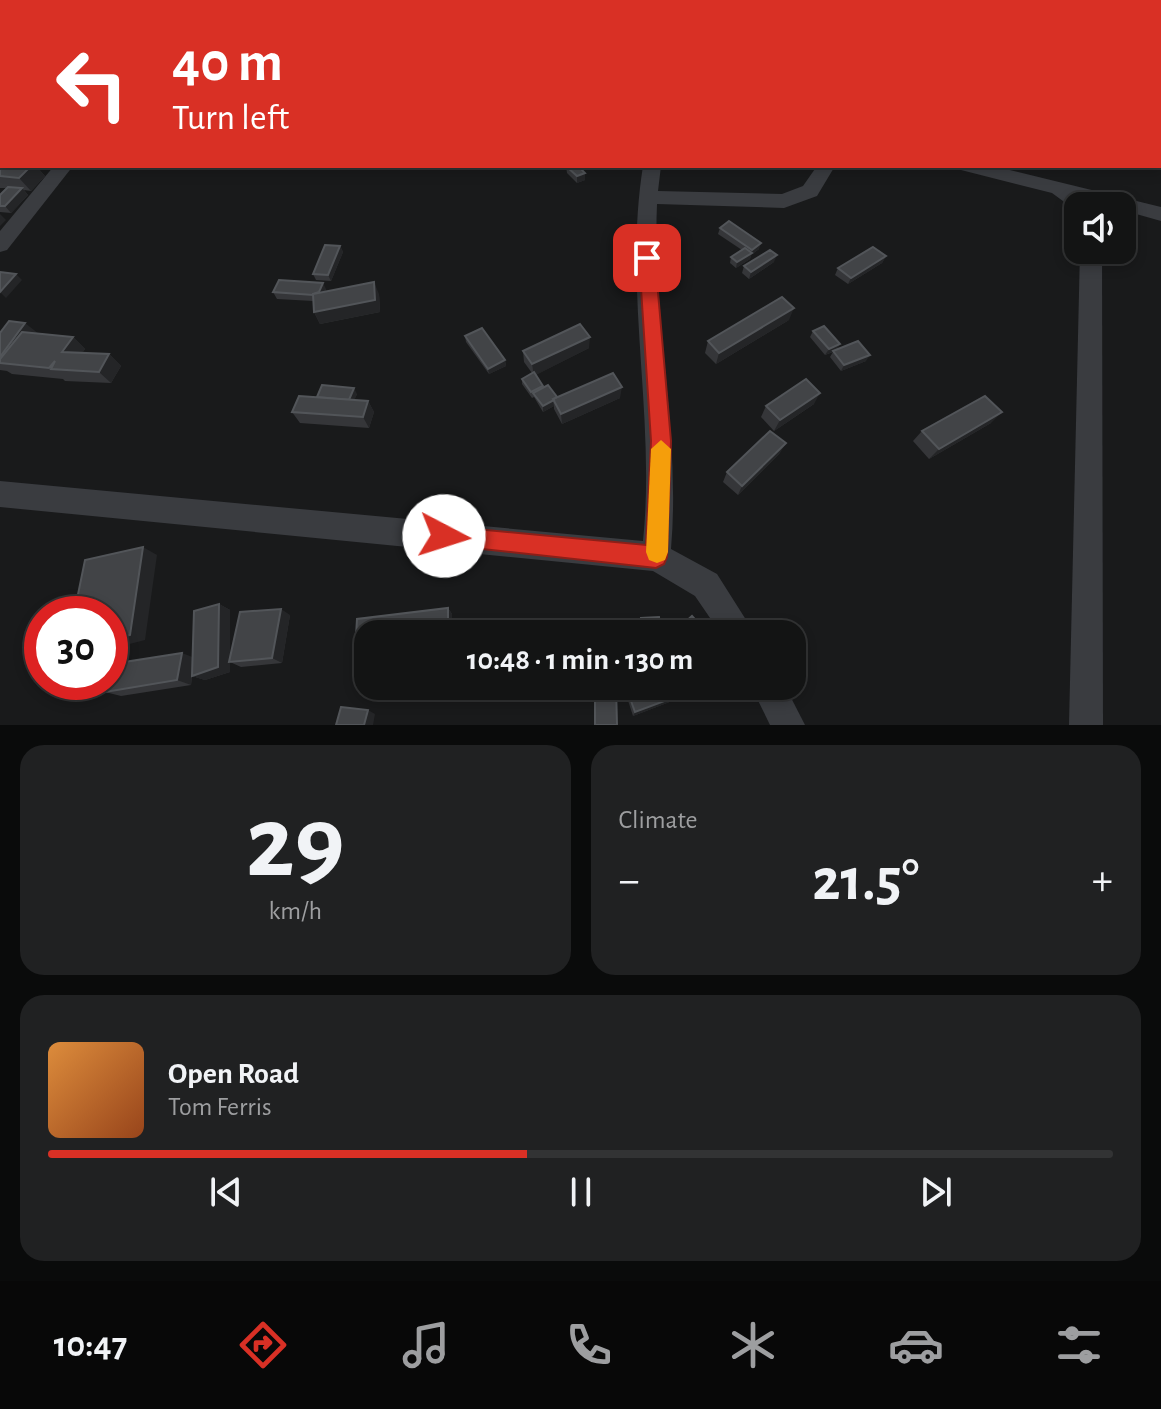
<!DOCTYPE html>
<meta charset="utf-8">
<style>
:root{--surface:#131414;--page:#202122;--text:#f1f3f6;--muted:#9d9ea0;--line:#323334;--accent:#d93025}
body{margin:0;font-family:"Alegreya Sans",sans-serif;background:var(--page);color:var(--text);height:100vh;display:flex;flex-direction:column;font-size:30px;white-space:nowrap}
*{box-sizing:border-box;margin:0}
p{font-size:26px;color:var(--muted)}
.icon{flex:none;width:44px;height:44px;fill:none;stroke:currentColor;stroke-width:2;stroke-linecap:round;stroke-linejoin:round}
.map{position:relative;height:725px;overflow:hidden}
.sheet{display:flex;flex-direction:column;gap:20px;padding:20px;background:#0a0b0b;flex:1}
.sheet>*{flex:none}
.hud{position:absolute;left:0px;top:0px;width:1162px;height:168px;box-shadow:0 4px 12px #0003,0 0 0 2px var(--line);background:#d93025;color:#fff;overflow:hidden}
.controls{position:absolute;left:1064px;top:192px;display:grid;gap:16px}
.controls a{display:grid;place-items:center;width:72px;height:72px;border-radius:16px;background:var(--surface);box-shadow:0 4px 12px #0003,0 0 0 2px var(--line);font-size:40px}
.speed{position:absolute;left:24px;top:596px;display:flex;gap:16px;font-size:40px;font-weight:700;text-align:center}
.speed>*{display:grid;place-content:center;width:104px;height:104px;border-radius:50%;background:var(--surface);box-shadow:0 4px 12px #0003,0 0 0 2px var(--line);line-height:1}
.speed .limit{border:12px solid #d22;background:#fff;color:#111}
.pin{position:absolute;display:grid;place-items:center;width:68px;height:68px;color:#fff;margin:-34px;border-radius:16px;box-shadow:0 4px 12px #0006}
.me{position:absolute;width:88px;margin:-44px;rotate:95deg;stroke-linejoin:round;filter:drop-shadow(0 0 6px #0008)}
.turn{display:flex;align-items:center;gap:28px;height:168px;padding:0 40px;font-size:36px}
.turn .icon{width:104px;height:104px;stroke-width:2.5}
.turn b{display:block;font-size:56px;line-height:68px}
.big{font-size:60px;font-weight:700;line-height:1.1}
.sheet .widget{flex:1;display:flex;flex-direction:column;justify-content:center;gap:12px;min-width:0;padding:0 28px;border-radius:24px;background:var(--page)}
.sheet .dial{align-items:center;gap:0}
.dial b{font-size:104px;line-height:1}
.song{display:flex;align-items:center;gap:24px}
.cover{width:96px;height:96px;border-radius:12px;background:linear-gradient(135deg,hsl(30 70% 55%),hsl(20 70% 35%))}
.played{height:8px;border-radius:4px;background:linear-gradient(90deg,var(--accent) 45%,var(--line) 45%)}
.keys{display:flex;justify-content:space-around;direction:ltr}
.heat{display:flex;justify-content:space-between;align-items:center;font-size:44px;direction:ltr}
.sheet .tiles{flex:1;display:grid;gap:20px;grid-template-columns:1fr 1fr}
.widget:last-child{grid-column:span 2}
.trip{position:absolute;left:354px;top:620px;width:452px;height:80px;border-radius:24px;background:var(--surface);box-shadow:0 4px 12px #0003,0 0 0 2px var(--line);font-weight:700;line-height:80px;text-align:center}
.tabs{display:flex;height:128px;justify-content:space-around;align-items:center;background:#080808;color:var(--muted)}
.tabs .icon{width:56px;height:56px}
.tabs .current{color:var(--accent)}
.tabs b{font-size:36px;color:var(--text)}
.map>svg:first-child{display:block}
</style>
<div class="map">
<svg width="1161" height="725" viewBox="0 0 1161 725">
<rect width="100%" height="100%" fill="#191a1b"/>
<g fill="none" stroke-linecap="round" stroke-linejoin="round">
<g fill="#3a3c40" fill-rule="evenodd">
<polygon points="581,0 602,0 603,2 582,2"/>
<polygon points="2,53 2,64 0,65 0,54"/>
<rect x="0" y="149" width="2" height="12"/>
<polygon points="54,166 73,166 7,250 0,252 0,231"/>
<path d="M643,166H661L658,191L782,194L803,186L817,166H835L817,196L784,208L657,204C652,320 681,433 671,549L717,574L755,634H721L695,596L653,571L0,507V481L643,541C656,416 623,290 643,166Z"/>
<polygon points="959,166 993,166 1161,207 1161,221 1122,210 1122,206 1089,202 1092,206 1078,206 1078,212 1052,193 961,170"/>
<polygon points="1080,250 1102,250 1103,725 1069,725"/>
<polygon points="751,686 785,686 805,725 770,725"/>
</g>
</g>
<g fill="#353639">
<polygon points="0,160 2,166 36,166 45,176 31,191 24,190 28,195 11,213 0,212 0,195 6,188 0,188"/>
<polygon points="566,166 585,180 577,183 567,173"/>
<polygon points="720,228 759,249 751,255 750,259 736,268 730,263 731,257 742,250 718,234"/>
<polygon points="340,246 343,252 331,281 316,280 313,274"/>
<polygon points="886,256 882,263 848,284 835,275 838,268"/>
<polygon points="774,262 749,279 742,273 744,266"/>
<polygon points="326,289 325,291 379,294 380,312 320,324 314,312 313,301 277,299 273,292"/>
<polygon points="789,320 716,364 705,353 708,341"/>
<polygon points="813,331 837,349 866,361 841,371 830,357 833,352 825,355 810,337"/>
<polygon points="0,333 37,333 73,337 85,349 82,353 109,354 121,366 111,383 65,381 63,379 12,374 7,371 0,370"/>
<polygon points="465,336 505,360 506,366 489,374 466,342"/>
<polygon points="589,348 535,375 543,388 557,397 620,398 562,424 554,409 554,406 543,412 534,397 532,398 522,384 522,379 532,373 524,362 523,351"/>
<polygon points="357,394 354,400 368,401 374,412 369,428 300,423 292,412 317,397"/>
<polygon points="814,404 774,431 761,417 766,406"/>
<polygon points="991,423 929,459 913,441 922,431"/>
<polygon points="780,453 738,495 723,482 727,472"/>
<polygon points="219,604 230,610 230,658 290,615 282,663 241,667 230,662 230,672 205,680 192,676 191,685 121,696 105,692 192,657"/>
<polygon points="448,608 452,614 452,634 368,634 368,658 362,659 355,653 357,619"/>
<polygon points="699,686 711,686 704,692"/>
<polygon points="626,687 693,693 633,716 625,691"/>
</g>
<g fill="#242527">
<polygon points="31,166 36,166 45,176 31,191 19,178"/>
<polygon points="585,173 585,180 577,183 577,176"/>
<polygon points="22,188 28,195 11,213 5,206"/>
<polygon points="0,214 6,220 0,226"/>
<polygon points="761,243 759,249 751,255 750,259 736,268 737,262 750,253 752,250"/>
<polygon points="340,246 343,252 331,281 328,275"/>
<polygon points="777,255 774,262 749,279 751,272"/>
<polygon points="886,256 882,263 848,284 851,278"/>
<polygon points="16,274 22,280 6,298 0,292"/>
<polygon points="374,282 379,294 380,312 320,324 314,312"/>
<polygon points="323,283 326,289 321,302 318,295"/>
<polygon points="794,308 789,320 716,364 719,353"/>
<polygon points="25,323 39,334 0,362 0,357"/>
<polygon points="73,337 85,349 75,363 62,352"/>
<polygon points="590,337 589,348 534,376 532,364"/>
<polygon points="840,344 837,350 825,355 829,349"/>
<polygon points="109,354 121,366 111,383 99,372"/>
<polygon points="870,355 866,361 841,371 844,365"/>
<polygon points="505,360 506,366 489,374 488,369"/>
<polygon points="622,387 620,398 562,424 561,414"/>
<polygon points="354,388 357,394 352,406 349,401"/>
<polygon points="820,393 814,404 774,431 780,420"/>
<polygon points="368,401 374,412 369,428 363,417"/>
<polygon points="553,401 554,406 543,412 543,406"/>
<polygon points="1002,412 991,423 929,459 939,449"/>
<polygon points="786,443 780,453 738,495 742,486"/>
<polygon points="143,547 157,555 145,640 110,649 110,640"/>
<polygon points="219,604 230,610 230,672 205,680 192,676 191,685 177,680 182,653 195,658"/>
<polygon points="448,608 452,614 452,634 448,634"/>
<polygon points="281,609 290,615 282,663 272,658"/>
<polygon points="697,689 693,693 633,716 635,712"/>
<polygon points="368,710 375,714 373,725 364,725"/>
</g>
<g fill="#424447" stroke="#525559" stroke-width="2">
<polygon points="0,160 2,160 2,166 31,166 19,178 0,176"/>
<polygon points="566,166 578,166 585,173 577,176"/>
<polygon points="8,187 22,188 5,206 0,206 0,195"/>
<polygon points="729,221 761,243 752,250 720,228"/>
<polygon points="325,245 340,246 328,275 313,274"/>
<polygon points="873,247 886,256 851,278 838,268"/>
<polygon points="745,248 752,253 737,262 731,257"/>
<polygon points="770,250 777,255 751,272 744,266"/>
<polygon points="0,272 16,274 0,292"/>
<polygon points="279,280 323,283 319,292 313,294 313,295 273,292"/>
<polygon points="374,282 375,300 314,312 313,294"/>
<polygon points="782,297 794,308 719,353 708,341"/>
<polygon points="9,321 25,323 0,357 0,333"/>
<polygon points="580,324 590,337 532,364 523,351"/>
<polygon points="824,326 840,344 829,349 813,331"/>
<polygon points="482,328 505,360 488,369 465,336"/>
<polygon points="22,332 73,337 62,352 109,354 99,372 51,369 55,361 49,368 0,363 0,359"/>
<polygon points="858,341 870,355 844,365 833,351"/>
<polygon points="534,372 543,386 531,392 522,379"/>
<polygon points="613,373 622,387 561,414 553,399"/>
<polygon points="806,379 820,393 780,420 766,406"/>
<polygon points="322,385 354,388 349,400 317,397"/>
<polygon points="548,385 557,397 553,399 554,400 543,406 533,393"/>
<polygon points="299,396 368,401 363,417 292,412"/>
<polygon points="985,396 1002,412 939,449 922,431"/>
<polygon points="770,431 786,443 742,486 727,472"/>
<polygon points="143,547 130,635 110,640 110,614 74,614 85,560"/>
<polygon points="219,604 218,667 192,676 194,611"/>
<polygon points="448,608 448,634 368,634 368,652 355,653 357,619"/>
<polygon points="281,609 272,658 229,662 240,612"/>
<polygon points="692,616 708,634 672,634"/>
<polygon points="659,617 661,634 642,634 641,618"/>
<polygon points="182,653 177,680 105,692 108,682 110,682 110,672 112,664"/>
<polygon points="595,686 616,686 617,725 595,725"/>
<polygon points="630,686 696,686 697,689 635,712 626,687"/>
<polygon points="341,707 368,710 364,725 336,725"/>
</g>
<polygon fill="#d93025" stroke="#8d1f18" stroke-width="2" points="647,252 655,258 671,441 667,557 664,564 656,568 436,544 433,536 436,529 444,526 646,545 651,441 639,258"/>
<polygon fill="#f59e0b" points="661,440 671,449 668,552 665,560 657,563 649,560 646,552 651,449"/>
</svg>
<div class="controls">
<a><svg class="icon" aria-label="sound" viewBox="0 0 24 24"><path d="M4 9h4l5-4v14l-5-4H4zM17 9q2 3 0 6"/></svg></a>
</div>
<div class="speed"><div class="limit">30</div></div>
<div class="pin" style="left:647px;top:258px;background:#d93025"><svg class="icon" aria-label="arrive" viewBox="0 0 24 24"><path d="M6 21V4h12l-3 4 3 4H6"/></svg></div>
<svg class="me" style="left:444px;top:536px" viewBox="-20 -20 40 40"><circle r="19" fill="#fff"/><path d="M0-13L10 11 0 6-10 11z" fill="#d93025"/></svg>
<div class="trip">10:48 · 1 min · 130 m</div>
<div class="hud">
<div class="turn"><svg class="icon" aria-label="left" viewBox="0 0 24 24"><path d="M17 20v-9H6M10 6l-5 5 5 5"/></svg><div><b>40 m</b>Turn left</div></div>
</div>
</div>
<section class="sheet">
<div class="tiles">
<div class="widget dial"><b>29</b><p>km/h</p></div>
<div class="widget"><p>Climate</p>
<div class="heat"><a>−</a><b class="big">21.5°</b><a>+</a></div>
</div>
<div class="widget">
<div class="song"><i class="cover"></i><div><b>Open Road</b><p>Tom Ferris</p></div></div>
<div class="played"></div>
<div class="keys"><svg class="icon" aria-label="previous" viewBox="0 0 24 24"><path d="M18 5L8 12l10 7zM5 5v14"/></svg><svg class="icon" aria-label="pause" viewBox="0 0 24 24"><path d="M8 5v14M16 5v14"/></svg><svg class="icon" aria-label="next" viewBox="0 0 24 24"><path d="M6 5l10 7-10 7zM19 5v14"/></svg></div>
</div>
</div>
</section>
<nav class="tabs">
<b>10:47</b>
<svg class="icon current" aria-label="directions" viewBox="0 0 24 24"><path d="M12 3l9 9-9 9-9-9zM9 14v-3h6M13 9l2 2-2 2"/></svg>
<svg class="icon" aria-label="music" viewBox="0 0 24 24"><path d="M9 18V5l10-2v13"/><circle cx="6" cy="18" r="3"/><circle cx="16" cy="16" r="3"/></svg>
<svg class="icon" aria-label="phone" viewBox="0 0 24 24"><path d="M5 4h4l2 5-3 2q2 4 5 5l2-3 5 2v4C11 20 4 13 5 4z"/></svg>
<svg class="icon" aria-label="climate" viewBox="0 0 24 24"><path d="M12 3v18M4 7l16 10M4 17L20 7"/></svg>
<svg class="icon" aria-label="car" viewBox="0 0 24 24"><path d="M5 17H2v-5l4-1 3-4h7l3 4 3 1v5h-3M9 17h6M6 11h13"/><circle cx="7" cy="17" r="2"/><circle cx="17" cy="17" r="2"/></svg>
<svg class="icon" aria-label="filters" viewBox="0 0 24 24"><path d="M4 7h16M4 17h16"/><circle cx="9" cy="7" r="2"/><circle cx="15" cy="17" r="2"/></svg>
</nav>
